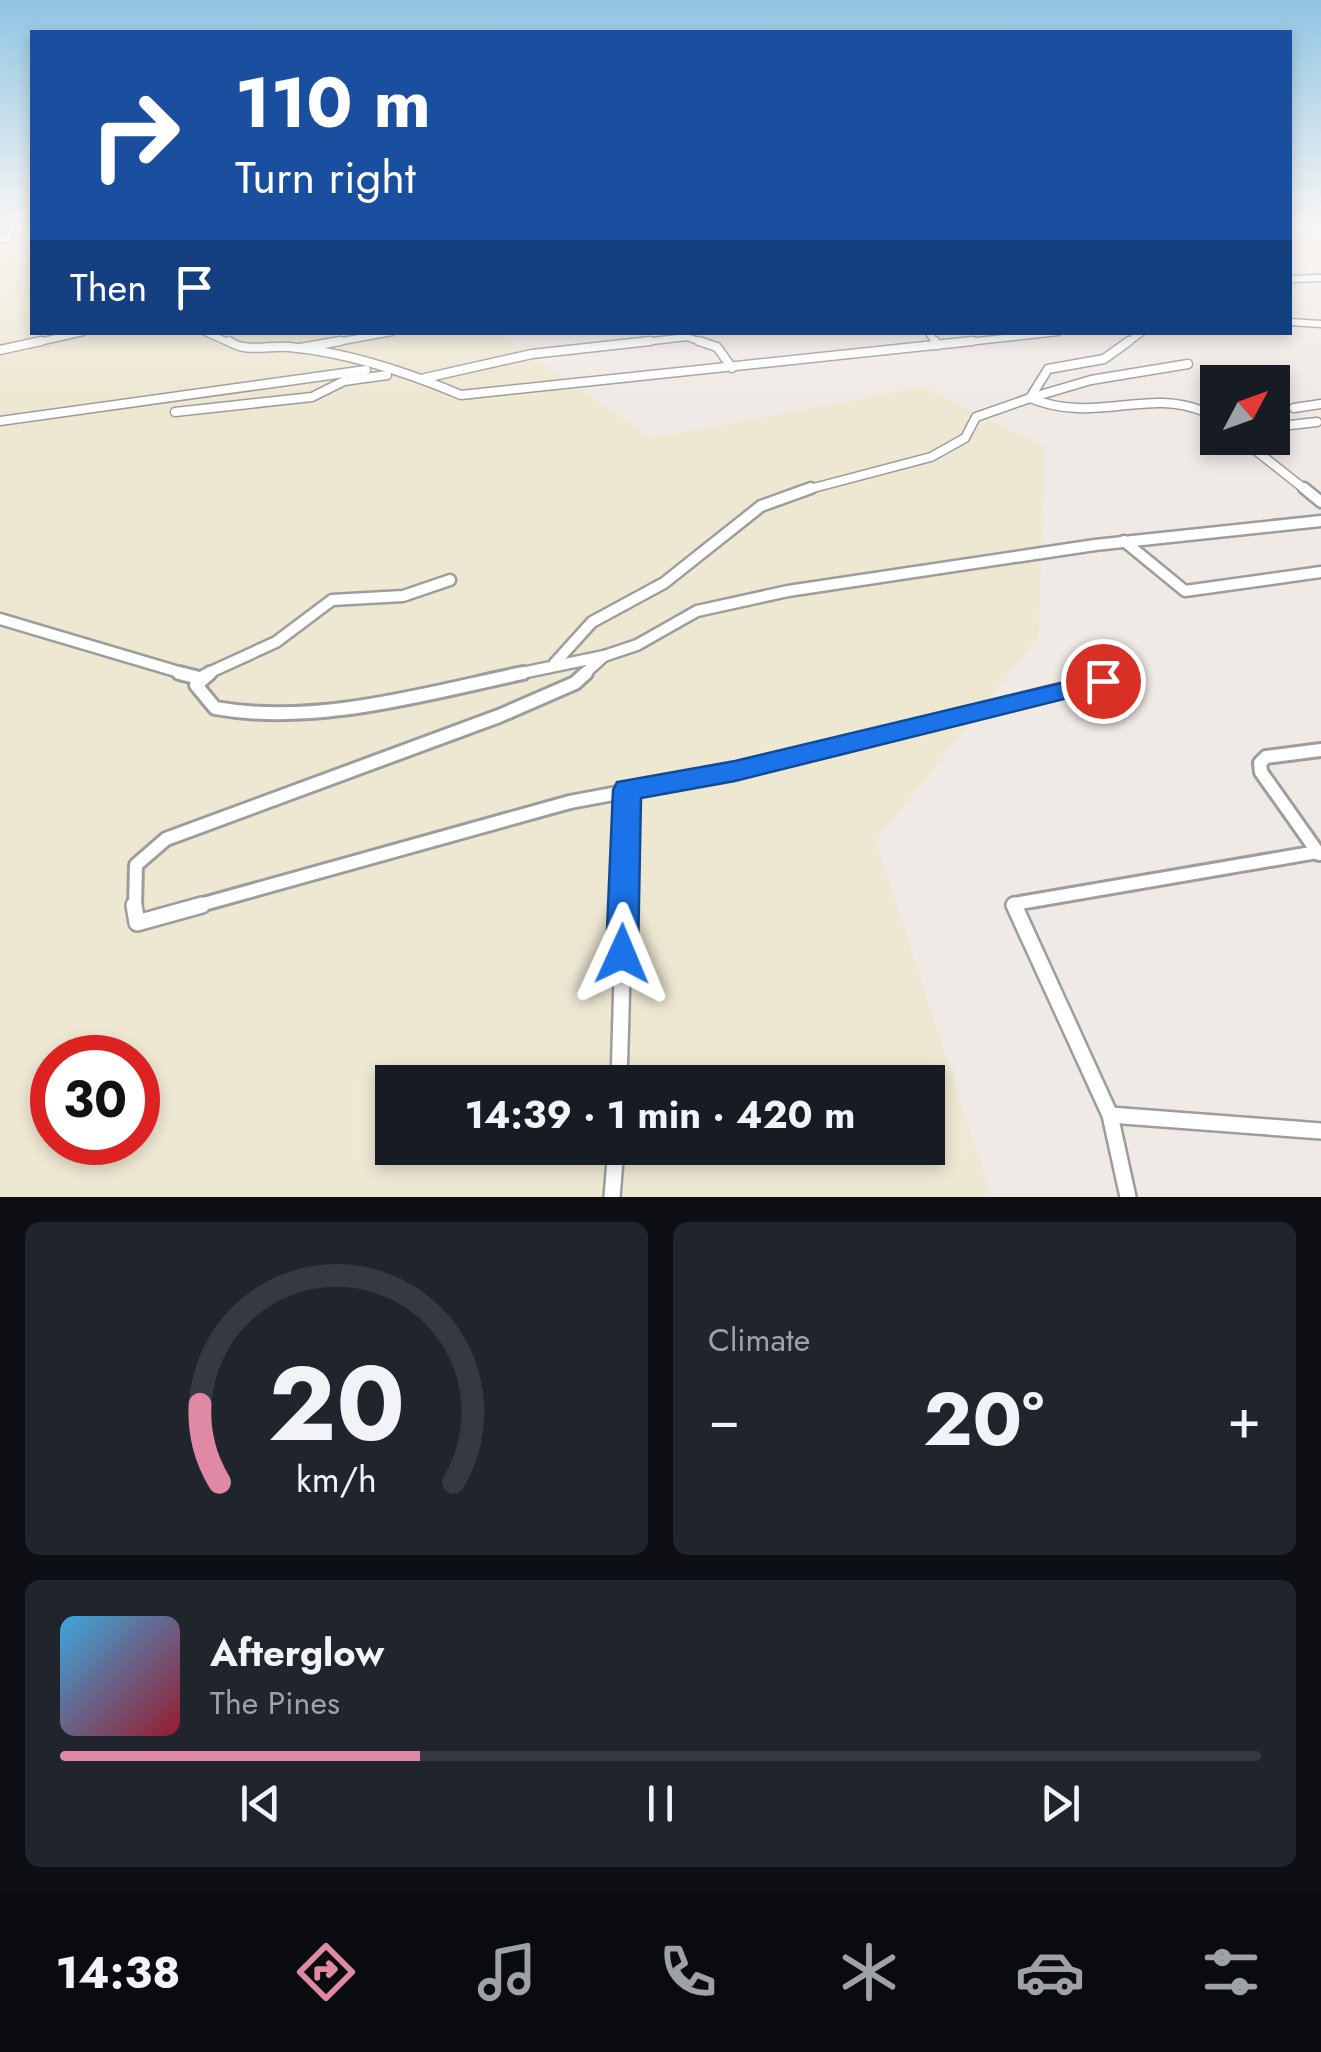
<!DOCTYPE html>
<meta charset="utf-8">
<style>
:root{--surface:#171b24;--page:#20242c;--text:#f1f3f6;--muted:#9ea1a6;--line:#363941;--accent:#df89a4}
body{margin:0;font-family:Jost,sans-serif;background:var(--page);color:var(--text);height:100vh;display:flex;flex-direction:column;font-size:38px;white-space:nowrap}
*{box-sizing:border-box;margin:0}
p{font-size:32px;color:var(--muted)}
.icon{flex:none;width:55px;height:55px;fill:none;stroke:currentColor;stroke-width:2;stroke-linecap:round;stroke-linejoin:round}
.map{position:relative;height:1197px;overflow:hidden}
.panel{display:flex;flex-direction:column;gap:25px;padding:25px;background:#0d0f14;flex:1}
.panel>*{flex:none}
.top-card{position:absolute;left:30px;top:30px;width:1262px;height:305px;border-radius:0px;box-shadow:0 5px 15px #0003;background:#1a4fa0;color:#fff;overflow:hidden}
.needle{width:65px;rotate:49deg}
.controls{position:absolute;left:1200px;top:365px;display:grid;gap:20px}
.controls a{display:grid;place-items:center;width:90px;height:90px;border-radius:0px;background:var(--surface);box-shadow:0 5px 15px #0003;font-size:50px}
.speed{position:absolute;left:30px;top:1035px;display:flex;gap:20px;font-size:50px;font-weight:700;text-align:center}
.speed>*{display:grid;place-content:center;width:130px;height:130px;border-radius:50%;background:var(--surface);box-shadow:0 5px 15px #0003;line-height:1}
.speed .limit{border:15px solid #d22;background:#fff;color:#111}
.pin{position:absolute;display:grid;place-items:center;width:85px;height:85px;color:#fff;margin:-42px;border:5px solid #fff;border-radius:50%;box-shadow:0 2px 10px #0007}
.me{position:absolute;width:110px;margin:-55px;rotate:1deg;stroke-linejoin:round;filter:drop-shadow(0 0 8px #0008)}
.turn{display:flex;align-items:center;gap:35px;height:210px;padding:0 40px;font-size:45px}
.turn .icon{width:130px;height:130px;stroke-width:2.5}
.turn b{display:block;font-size:70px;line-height:85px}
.then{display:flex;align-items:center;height:95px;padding:0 40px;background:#0003;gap:20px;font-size:38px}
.big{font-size:75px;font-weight:700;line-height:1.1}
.panel .tile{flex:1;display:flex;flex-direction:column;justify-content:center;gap:15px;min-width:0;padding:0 35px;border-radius:15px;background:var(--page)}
.panel .dial{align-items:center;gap:0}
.dial svg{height:260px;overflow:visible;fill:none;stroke:var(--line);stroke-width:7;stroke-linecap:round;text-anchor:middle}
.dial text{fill:var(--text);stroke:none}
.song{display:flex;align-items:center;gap:30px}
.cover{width:120px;height:120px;border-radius:15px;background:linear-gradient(135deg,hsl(200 70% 55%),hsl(350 70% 35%))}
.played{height:10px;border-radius:5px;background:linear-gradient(90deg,var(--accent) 30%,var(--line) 30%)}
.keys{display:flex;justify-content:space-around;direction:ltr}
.heat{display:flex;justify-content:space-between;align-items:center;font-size:55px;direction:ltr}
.panel .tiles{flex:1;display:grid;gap:25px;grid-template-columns:1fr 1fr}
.tile:last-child{grid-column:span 2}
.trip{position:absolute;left:375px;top:1065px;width:570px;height:100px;border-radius:0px;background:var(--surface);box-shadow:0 5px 15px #0003;font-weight:700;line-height:100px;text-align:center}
.tabs{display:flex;height:160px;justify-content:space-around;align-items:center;background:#090b0e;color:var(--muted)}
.tabs .icon{width:70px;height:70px}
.tabs .active{color:var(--accent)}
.tabs b{font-size:45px;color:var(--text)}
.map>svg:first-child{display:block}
</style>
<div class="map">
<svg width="1321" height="1197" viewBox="0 0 1321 1197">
<rect width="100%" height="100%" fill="#f0eae7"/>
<path fill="#eee8d3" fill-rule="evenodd" d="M0,225H32V332L507,333L506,338L651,438L923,387L1045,447L1039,637L876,841L992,1197H0ZM52,1058H138V1142H52ZM392,1082H928V1148H392Z"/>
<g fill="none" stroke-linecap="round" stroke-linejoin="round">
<g stroke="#9d9d9d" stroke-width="9">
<g id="street-far4">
<polyline points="0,240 7,238 15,225"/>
<polyline points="1290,279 1321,278"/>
<polyline points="1290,322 1321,324"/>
<polyline points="205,332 232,344"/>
<polyline points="928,332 937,344"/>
<polyline points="30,344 83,332"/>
<polyline points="326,344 392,332"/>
<polyline points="627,344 687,337 707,344"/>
<polyline points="949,344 1058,332"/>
<polyline points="1126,344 1142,332"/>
</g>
</g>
<g stroke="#9d9d9d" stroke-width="11">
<g id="street-far3">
<path d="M229,341C244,353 270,345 289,347C346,352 409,373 461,395L972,341"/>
<polyline points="699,341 717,347 732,368"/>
<polyline points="935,341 938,345"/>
<polyline points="300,348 340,341"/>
<polyline points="0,350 41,341"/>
<polyline points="425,378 532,354 650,341"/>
<path d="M1030,398C1095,425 1147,387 1205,412"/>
<polyline points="1030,398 1091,380 1188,364"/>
<polyline points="1294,408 1321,404"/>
<polyline points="175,412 312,397 344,381 387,375"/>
<polyline points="0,421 366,370"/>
<polyline points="1272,427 1317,422"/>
<polyline points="1240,438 1307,491"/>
<polyline points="802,491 931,457 965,438 976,417 1030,398 1048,369 1104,359 1129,341"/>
</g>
</g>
<g stroke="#9d9d9d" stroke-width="15">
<g id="street-far2">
<polyline points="1304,488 1321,502"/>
<polyline points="1124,541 1185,591 1321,572"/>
<polyline points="0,619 189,675"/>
<polyline points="604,656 637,645 697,611 788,591 1095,545 1321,521"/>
<polyline points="554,664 592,622 664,583 761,506 811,488"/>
<polyline points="204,675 276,642 332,600 403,596 450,580"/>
<polyline points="512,675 604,656 583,675"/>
</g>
</g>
<g stroke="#9d9d9d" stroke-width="18">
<g id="street-far1">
<polyline points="179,673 199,678"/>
<path d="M210,673L196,685L215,708C316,726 424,694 523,673"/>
<polyline points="1319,854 1261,772 1260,763 1266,757 1321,750"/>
<polyline points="135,907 136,865 166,839 499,716 575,683 586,673"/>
<polyline points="193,907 570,802 735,771 1123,675"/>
<polyline points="624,907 627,790"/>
<polyline points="1015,907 1014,904 1317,852"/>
</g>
</g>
<g stroke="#9d9d9d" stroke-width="20">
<g id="street">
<polyline points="134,905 137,923 202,905"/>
<polyline points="1014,905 1110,1115 1128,1197"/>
<polyline points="619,1082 624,905"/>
<polyline points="1110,1115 1321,1131"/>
<polyline points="612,1197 616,1148"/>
</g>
</g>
<use href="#street-far4" stroke="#fff" stroke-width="6"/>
<use href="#street-far3" stroke="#fff" stroke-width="8"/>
<use href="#street-far2" stroke="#fff" stroke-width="10"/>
<use href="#street-far1" stroke="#fff" stroke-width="12"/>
<use href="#street" stroke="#fff" stroke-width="15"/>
</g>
<linearGradient id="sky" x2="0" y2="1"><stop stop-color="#8fc4e2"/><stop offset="0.57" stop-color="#f8f6f4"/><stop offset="1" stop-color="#f8f6f4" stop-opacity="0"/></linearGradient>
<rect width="1321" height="393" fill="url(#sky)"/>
<polygon fill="#1a73e8" stroke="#114b97" stroke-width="2.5" points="1103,673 1112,675 1115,681 1112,687 735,781 641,798 638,954 633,964 622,968 610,964 606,954 613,790 617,782 735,761"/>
</svg>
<div class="controls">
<a><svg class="needle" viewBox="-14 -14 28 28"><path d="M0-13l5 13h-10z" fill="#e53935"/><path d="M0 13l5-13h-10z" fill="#9ea1a6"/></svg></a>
</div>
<div class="speed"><div class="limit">30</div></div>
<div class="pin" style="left:1103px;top:681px;background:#d93025"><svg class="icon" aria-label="arrive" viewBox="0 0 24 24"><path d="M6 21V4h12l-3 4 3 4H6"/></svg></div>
<svg class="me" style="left:622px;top:954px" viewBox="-20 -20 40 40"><path d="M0-17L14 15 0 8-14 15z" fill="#1a73e8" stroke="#fff" stroke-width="4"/></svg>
<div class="trip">14:39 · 1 min · 420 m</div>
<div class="top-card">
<div class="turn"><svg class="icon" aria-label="right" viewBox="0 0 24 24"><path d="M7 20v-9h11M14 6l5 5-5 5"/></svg><div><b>110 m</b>Turn right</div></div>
<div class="then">Then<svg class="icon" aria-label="arrive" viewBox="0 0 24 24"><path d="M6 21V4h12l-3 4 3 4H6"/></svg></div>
</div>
</div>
<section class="panel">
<div class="tiles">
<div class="tile dial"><svg viewBox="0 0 100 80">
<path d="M14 69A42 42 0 1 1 86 69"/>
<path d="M14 69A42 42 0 0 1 8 45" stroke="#df89a4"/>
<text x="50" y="56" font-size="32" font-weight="700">20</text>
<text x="50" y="72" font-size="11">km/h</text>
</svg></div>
<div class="tile"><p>Climate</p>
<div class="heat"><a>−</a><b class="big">20°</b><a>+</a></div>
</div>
<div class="tile">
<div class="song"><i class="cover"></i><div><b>Afterglow</b><p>The Pines</p></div></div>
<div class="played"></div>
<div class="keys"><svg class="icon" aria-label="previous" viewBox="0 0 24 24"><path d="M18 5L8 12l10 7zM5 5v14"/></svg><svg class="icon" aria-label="pause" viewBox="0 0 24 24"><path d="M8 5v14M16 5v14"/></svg><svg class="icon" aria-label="next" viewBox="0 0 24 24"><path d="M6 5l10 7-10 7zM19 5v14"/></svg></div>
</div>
</div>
</section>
<nav class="tabs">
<b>14:38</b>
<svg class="icon active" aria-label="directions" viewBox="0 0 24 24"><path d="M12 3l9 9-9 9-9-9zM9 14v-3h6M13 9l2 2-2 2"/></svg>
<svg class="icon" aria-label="music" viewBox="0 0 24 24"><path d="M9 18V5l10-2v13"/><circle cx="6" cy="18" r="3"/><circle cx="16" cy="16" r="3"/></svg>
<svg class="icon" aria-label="phone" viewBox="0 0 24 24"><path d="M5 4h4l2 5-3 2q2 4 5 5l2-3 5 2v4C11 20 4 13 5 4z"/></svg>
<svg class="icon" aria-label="climate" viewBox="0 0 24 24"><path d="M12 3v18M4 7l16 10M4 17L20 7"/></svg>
<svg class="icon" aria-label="car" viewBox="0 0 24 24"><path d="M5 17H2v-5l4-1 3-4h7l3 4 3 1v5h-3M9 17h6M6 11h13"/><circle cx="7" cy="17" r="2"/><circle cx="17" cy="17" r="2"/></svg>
<svg class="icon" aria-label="filters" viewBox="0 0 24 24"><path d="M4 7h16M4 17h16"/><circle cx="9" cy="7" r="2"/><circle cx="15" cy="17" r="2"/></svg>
</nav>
